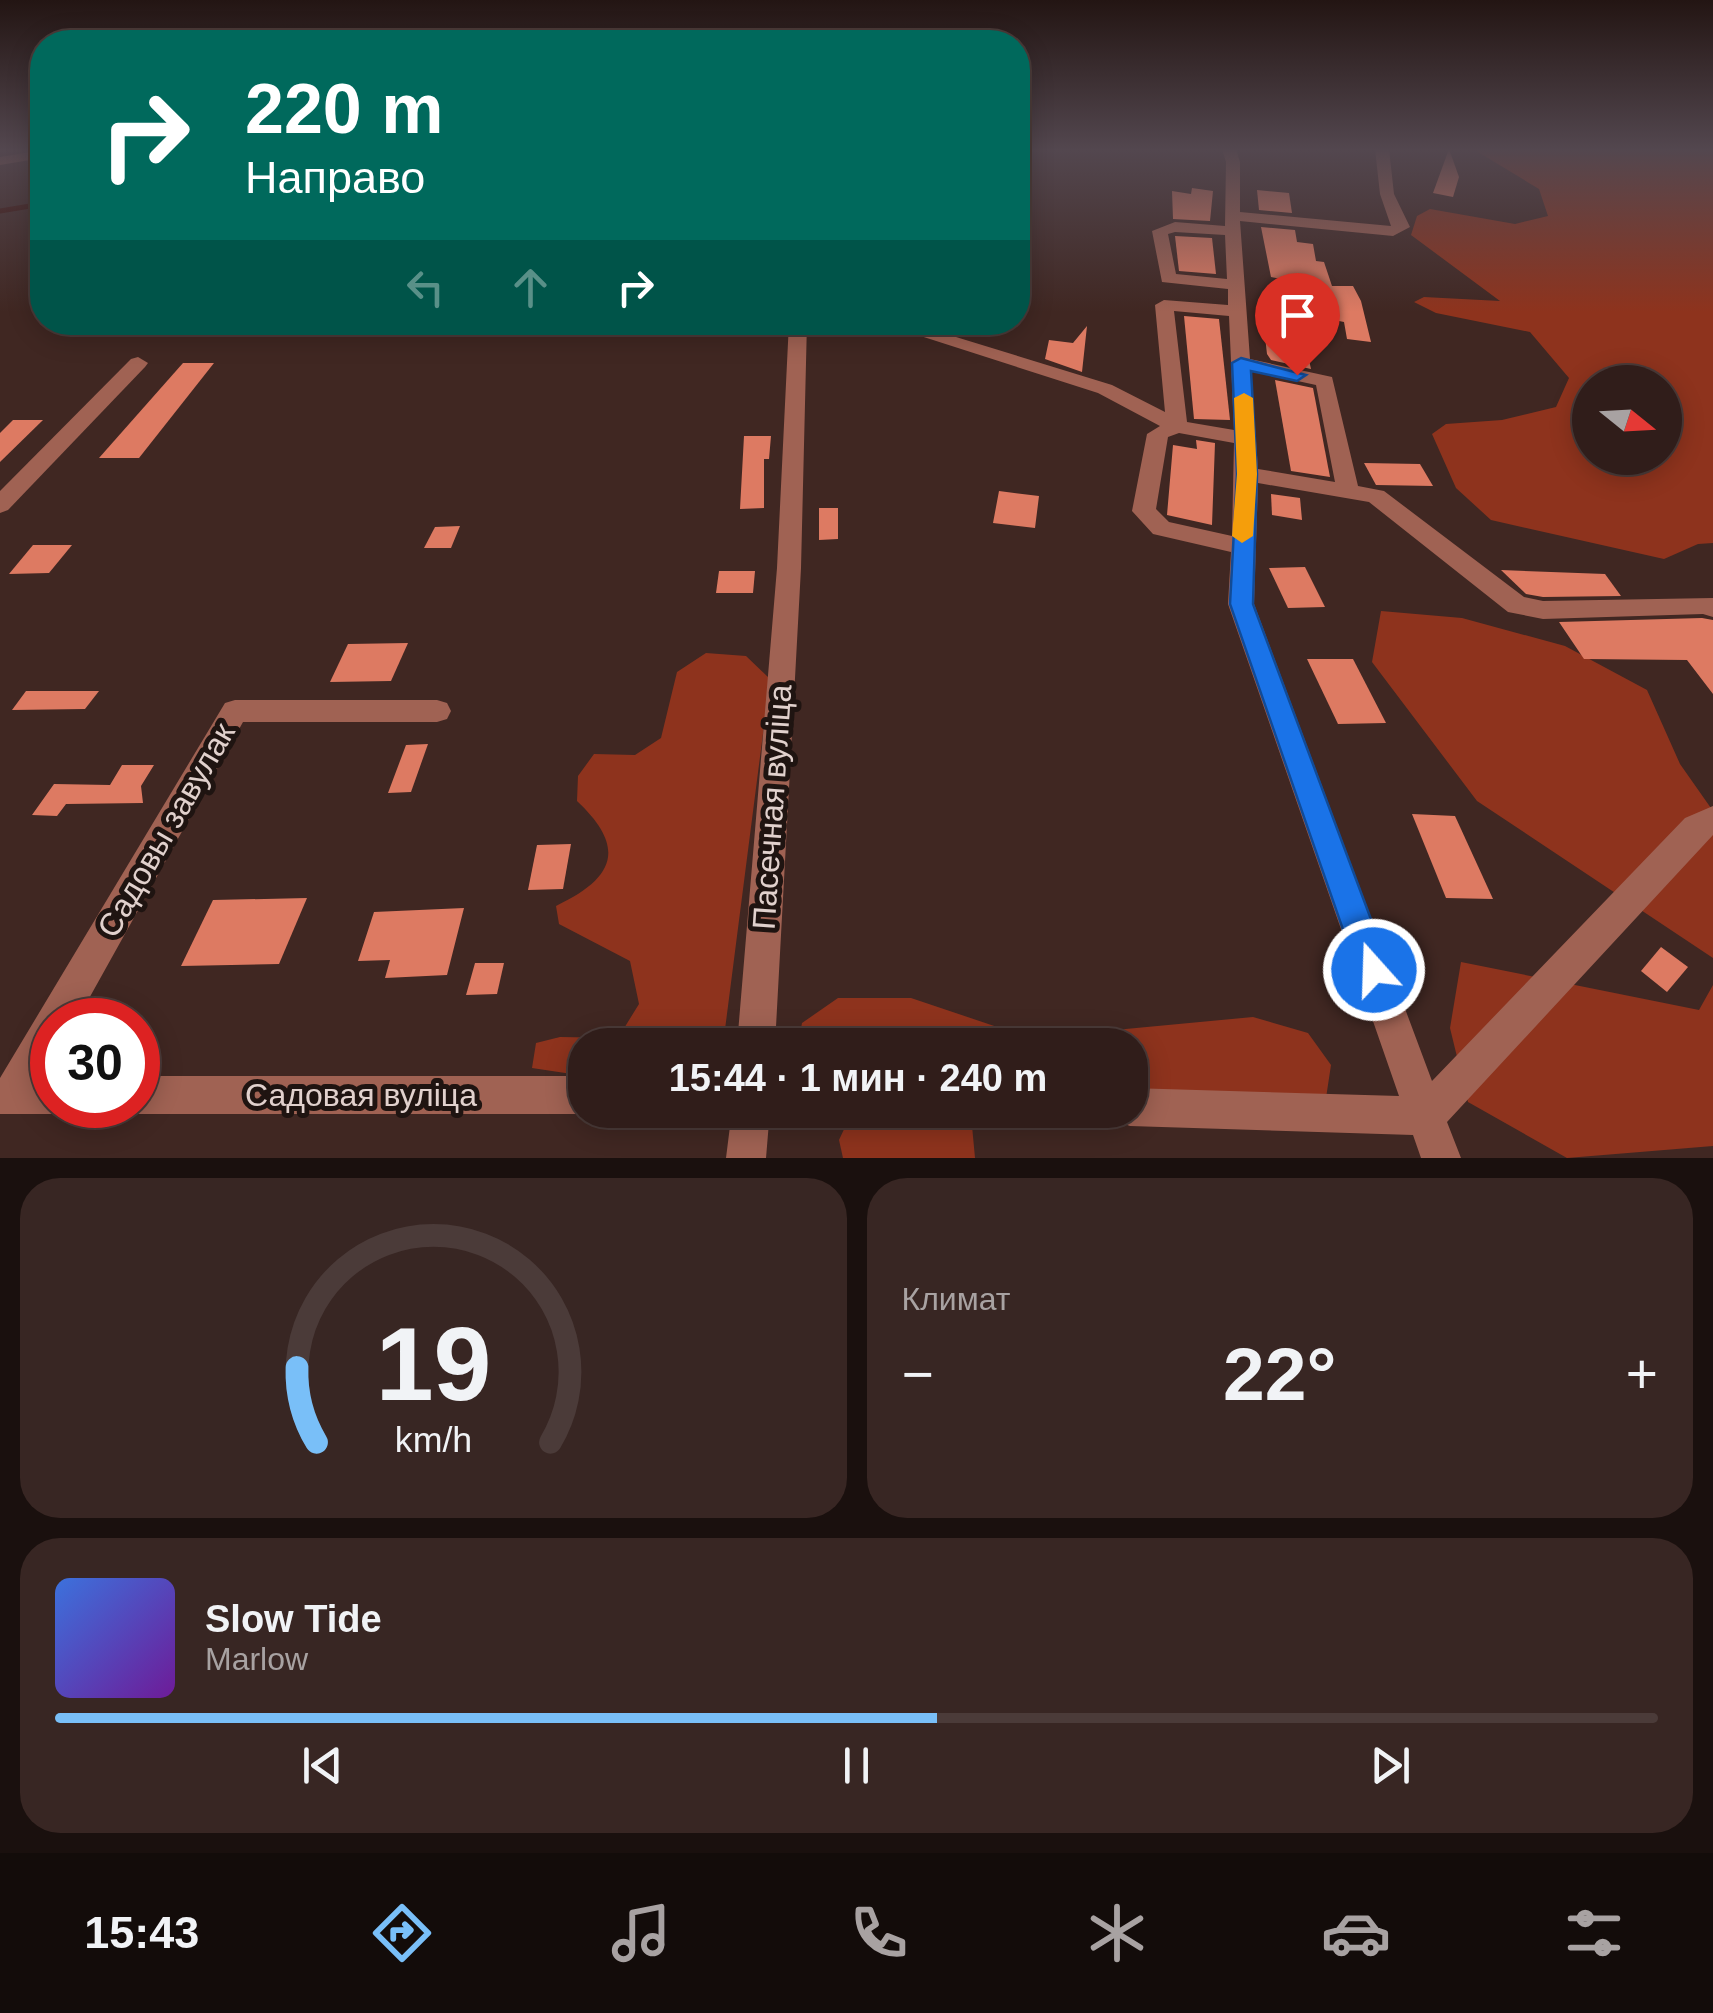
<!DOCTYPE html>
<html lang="ru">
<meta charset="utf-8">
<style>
:root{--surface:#301d1a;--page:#382623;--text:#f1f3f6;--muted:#a8a2a2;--line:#4b3b39;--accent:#79bff8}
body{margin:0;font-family:Arial,sans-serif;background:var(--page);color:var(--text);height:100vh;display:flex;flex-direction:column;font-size:38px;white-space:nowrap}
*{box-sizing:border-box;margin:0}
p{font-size:32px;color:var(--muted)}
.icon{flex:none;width:55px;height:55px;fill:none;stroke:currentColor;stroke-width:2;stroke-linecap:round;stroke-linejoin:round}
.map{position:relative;height:1158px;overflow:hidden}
.details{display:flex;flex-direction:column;gap:20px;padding:20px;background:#1a100e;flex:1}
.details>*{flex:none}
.top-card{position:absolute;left:30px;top:30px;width:1000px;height:305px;border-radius:40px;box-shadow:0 5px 25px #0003,0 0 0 2px var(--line);background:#00695c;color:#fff;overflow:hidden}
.needle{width:65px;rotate:108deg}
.tools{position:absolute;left:1572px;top:365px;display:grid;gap:20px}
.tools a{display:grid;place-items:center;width:110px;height:110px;border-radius:50%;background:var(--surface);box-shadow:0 5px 25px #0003,0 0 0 2px var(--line);font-size:50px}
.speed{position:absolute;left:30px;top:998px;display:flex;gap:20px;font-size:50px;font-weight:700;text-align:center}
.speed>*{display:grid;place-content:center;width:130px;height:130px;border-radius:50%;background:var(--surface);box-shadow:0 5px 25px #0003,0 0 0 2px var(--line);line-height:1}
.speed .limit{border:15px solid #d22;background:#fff;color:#111}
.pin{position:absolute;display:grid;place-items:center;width:85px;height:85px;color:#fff;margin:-102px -42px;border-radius:50% 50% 50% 0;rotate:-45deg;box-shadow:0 0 10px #0007}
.pin .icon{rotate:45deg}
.me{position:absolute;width:110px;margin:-55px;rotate:340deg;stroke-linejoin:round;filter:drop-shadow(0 0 8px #0008)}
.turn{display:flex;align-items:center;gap:35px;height:210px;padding:0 50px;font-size:45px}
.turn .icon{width:130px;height:130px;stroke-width:2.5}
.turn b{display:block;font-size:70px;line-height:85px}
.lanes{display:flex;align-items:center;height:95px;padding:0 50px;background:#0003;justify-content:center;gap:50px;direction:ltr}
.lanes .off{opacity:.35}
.big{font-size:75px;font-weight:600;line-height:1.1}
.details .card{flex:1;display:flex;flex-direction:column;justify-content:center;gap:15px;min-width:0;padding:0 35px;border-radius:40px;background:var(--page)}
.details .dial{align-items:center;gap:0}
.dial svg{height:260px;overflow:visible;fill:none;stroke:var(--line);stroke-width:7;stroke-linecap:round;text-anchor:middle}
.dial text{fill:var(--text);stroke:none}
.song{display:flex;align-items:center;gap:30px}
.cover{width:120px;height:120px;border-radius:15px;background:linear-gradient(135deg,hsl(220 70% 55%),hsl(280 70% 35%))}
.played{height:10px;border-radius:5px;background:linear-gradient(90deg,var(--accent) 55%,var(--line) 55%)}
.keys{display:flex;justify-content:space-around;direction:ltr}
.heat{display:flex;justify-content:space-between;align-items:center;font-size:55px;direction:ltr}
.details .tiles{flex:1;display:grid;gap:20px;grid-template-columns:1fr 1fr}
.card:last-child{grid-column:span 2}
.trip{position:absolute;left:568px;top:1028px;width:580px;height:100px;border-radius:40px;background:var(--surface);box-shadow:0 5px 25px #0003,0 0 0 2px var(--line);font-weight:600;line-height:100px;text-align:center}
.tab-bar{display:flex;height:160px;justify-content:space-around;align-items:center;background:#130c0a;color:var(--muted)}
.tab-bar .icon{width:70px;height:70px}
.tab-bar .current{color:var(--accent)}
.tab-bar b{font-size:45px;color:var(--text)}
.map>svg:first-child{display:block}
</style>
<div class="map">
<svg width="1713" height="1158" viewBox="0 0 1713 1158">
<rect width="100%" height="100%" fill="#402722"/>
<g fill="#8e331d" fill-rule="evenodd">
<path d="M1473,149H1713V543L1698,544L1664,559L1491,520L1456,488L1432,434L1446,424L1502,420L1556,407L1569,378L1530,332L1436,313L1414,302L1424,297L1500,301L1411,235L1417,216L1430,209L1515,224L1548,216L1539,189ZM1590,382H1665V458H1590Z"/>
<polygon points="1381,611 1462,618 1565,646 1647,690 1680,764 1713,811 1713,958 1477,801 1372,662"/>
<path d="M706,653L746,656L770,679L723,1045H585V1076L532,1068L536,1043L560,1037L618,1038L639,1004L630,961L559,924L556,906C615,878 627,848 577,801L578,776L594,754L635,755L661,738L677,672Z"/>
<polygon points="1461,962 1699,1010 1713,985 1713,1146 1567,1158 1468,1102 1450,1028"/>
<polygon points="838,998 911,998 1030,1038 1253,1017 1308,1033 1331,1065 1326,1098 1130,1096 1130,1045 798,1045 802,1023"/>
<polygon points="853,1110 945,1114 972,1126 975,1158 843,1158 839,1140"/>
</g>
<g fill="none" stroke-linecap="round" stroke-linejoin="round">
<polyline stroke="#390901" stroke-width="5" points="0,211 42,204"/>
</g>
<g fill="#dd7a62">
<polygon points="1449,149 1459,177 1453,197 1433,193"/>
<polygon points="1192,188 1213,191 1210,221 1173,219 1172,191 1191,194"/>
<polygon points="1257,190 1289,193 1292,213 1259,210"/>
<polygon points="1261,227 1295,230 1297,242 1313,244 1316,261 1324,262 1332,286 1353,286 1361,301 1371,342 1347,339 1344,322 1334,320 1333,313 1290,310 1281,279 1271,277"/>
<polygon points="1175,236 1212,238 1216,274 1179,271"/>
<polygon points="1184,316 1219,319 1230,420 1194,419"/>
<polygon points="1087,326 1082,372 1045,359 1049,340 1073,343"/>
<polygon points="1264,328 1286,331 1290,358 1309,360 1311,369 1271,360 1267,354"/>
<polygon points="183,363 214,363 139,458 99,458"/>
<polygon points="1275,380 1313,388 1330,477 1291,471"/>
<polygon points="13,420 43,420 0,462 0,433"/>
<polygon points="744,436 771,436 769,459 764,459 764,508 740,509"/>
<polygon points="1196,440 1215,443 1212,525 1167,515 1173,445 1197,449"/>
<polygon points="1364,463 1420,464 1433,486 1376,485"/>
<polygon points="999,491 1039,496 1035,528 993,523"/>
<polygon points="1271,494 1300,498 1302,520 1272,515"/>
<polygon points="819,508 838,508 838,539 819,540"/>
<polygon points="460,526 451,548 424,548 435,527"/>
<polygon points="33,545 72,545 49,573 9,574"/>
<polygon points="1305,567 1325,607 1288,608 1269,568"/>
<polygon points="1501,570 1605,574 1621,596 1543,597 1526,594"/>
<polygon points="719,571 755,571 753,593 716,593"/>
<polygon points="1702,618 1713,620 1713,694 1687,660 1584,659 1559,622"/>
<polygon points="408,643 391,681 330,682 348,644"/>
<polygon points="1307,659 1353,659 1386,723 1338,724"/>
<polygon points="26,691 99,691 85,709 12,710"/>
<polygon points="428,744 411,792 388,793 406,745"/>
<polygon points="122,765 154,765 141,786 143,803 66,804 57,816 32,815 54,784 110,785"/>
<polygon points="1412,814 1455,816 1493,899 1446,898"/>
<polygon points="571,844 563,889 528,890 537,845"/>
<polygon points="307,898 279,964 181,966 213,900"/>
<polygon points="464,908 447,975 385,978 390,960 358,961 374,912"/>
<polygon points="1661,947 1688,967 1667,992 1641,971"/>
<polygon points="475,963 504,963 497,994 466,995"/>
</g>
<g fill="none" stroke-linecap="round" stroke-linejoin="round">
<g fill="#a06253" fill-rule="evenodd">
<path d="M1222,149H1236L1240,162V212L1391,226L1380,194L1375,149H1389L1394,194L1410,227L1393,236L1240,221L1250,359L1332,377L1358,486L1384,491L1524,597L1543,601L1713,598V617L1703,614L1543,619L1508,612L1369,502L1258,483L1254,604L1432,1081L1685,818L1713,806V835L1447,1122L1461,1158H1421L1413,1135L1130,1126L1116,1121L1112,1110H1130V1088L1399,1096L1228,604L1231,552L1153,534L1132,511L1147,434L1160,426L1098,393L877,322H907L1112,385L1165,412L1155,305L1164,300L1228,305V289L1162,282L1152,231L1175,222L1225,226L1226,162ZM1175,232L1225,235L1227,279L1176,274L1168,234ZM1174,311L1229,316L1234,430L1187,422ZM1251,371L1316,385L1335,482L1258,469ZM1179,433L1234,443L1232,536L1169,522L1156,509L1168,437Z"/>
<polygon points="42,150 42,158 0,165 0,157"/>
<polygon points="789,322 807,322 801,568 775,1045 737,1045 777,568"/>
<polygon points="138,357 148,363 145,367 8,510 0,513 0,491 131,359"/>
<polygon points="235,700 437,700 447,703 451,711 447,719 437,722 243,722 77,1020 52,1020 52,1063 45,1076 52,1076 52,1105 67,1105 66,1109 52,1114 0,1114 0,1078 225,703"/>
<polygon points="138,1076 585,1076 585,1110 595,1110 585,1114 138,1114 123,1105 138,1105"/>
<polygon points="732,1110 770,1110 766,1158 726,1158"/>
</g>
</g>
<linearGradient id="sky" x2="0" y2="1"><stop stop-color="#231513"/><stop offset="0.48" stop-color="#53474f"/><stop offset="1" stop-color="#53474f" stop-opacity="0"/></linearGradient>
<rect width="1713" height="312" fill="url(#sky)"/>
<polygon fill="#1a73e8" stroke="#114b97" stroke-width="2.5" points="1241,358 1306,375 1297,381 1251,371 1257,474 1253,604 1390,970 1385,981 1374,986 1362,981 1357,970 1230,604 1237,474 1232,363"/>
<polygon fill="#f59e0b" points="1244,393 1253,398 1257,474 1253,536 1242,543 1232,536 1237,474 1234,398"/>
<g text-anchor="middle" stroke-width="10" stroke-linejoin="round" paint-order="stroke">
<g font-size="32" fill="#e1d1cd" stroke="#1f1411">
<text transform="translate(772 807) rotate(-86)" y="11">Пасечная вуліца</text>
<text transform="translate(166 830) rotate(-60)" y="11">Садовы завулак</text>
<text x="361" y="1106">Садовая вуліца</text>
</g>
</g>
</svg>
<div class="tools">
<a><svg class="needle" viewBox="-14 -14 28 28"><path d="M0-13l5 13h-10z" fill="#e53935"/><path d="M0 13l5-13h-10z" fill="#a8a2a2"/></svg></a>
</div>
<div class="speed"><div class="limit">30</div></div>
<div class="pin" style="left:1297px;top:375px;background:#d93025"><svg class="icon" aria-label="arrive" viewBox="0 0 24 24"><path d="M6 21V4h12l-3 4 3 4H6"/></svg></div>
<svg class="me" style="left:1374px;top:970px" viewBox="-20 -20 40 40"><circle r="17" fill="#1a73e8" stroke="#fff" stroke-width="3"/><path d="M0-11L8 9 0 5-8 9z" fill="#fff"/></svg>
<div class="trip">15:44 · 1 мин · 240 m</div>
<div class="top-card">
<div class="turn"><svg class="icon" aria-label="right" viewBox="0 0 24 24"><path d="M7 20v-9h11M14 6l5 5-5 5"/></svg><div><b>220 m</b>Направо</div></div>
<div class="lanes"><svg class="icon off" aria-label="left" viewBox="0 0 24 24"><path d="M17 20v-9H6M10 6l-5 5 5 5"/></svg><svg class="icon off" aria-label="ahead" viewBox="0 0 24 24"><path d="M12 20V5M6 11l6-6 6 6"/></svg><svg class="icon" aria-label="right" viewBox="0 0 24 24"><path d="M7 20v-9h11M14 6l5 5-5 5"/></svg></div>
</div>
</div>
<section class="details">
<div class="tiles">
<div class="card dial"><svg viewBox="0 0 100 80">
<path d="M14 69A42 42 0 1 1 86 69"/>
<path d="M14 69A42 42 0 0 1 8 46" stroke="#79bff8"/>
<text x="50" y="56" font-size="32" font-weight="700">19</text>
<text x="50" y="72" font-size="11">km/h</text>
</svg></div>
<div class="card"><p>Климат</p>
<div class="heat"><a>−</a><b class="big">22°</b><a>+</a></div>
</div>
<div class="card">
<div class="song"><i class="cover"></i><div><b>Slow Tide</b><p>Marlow</p></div></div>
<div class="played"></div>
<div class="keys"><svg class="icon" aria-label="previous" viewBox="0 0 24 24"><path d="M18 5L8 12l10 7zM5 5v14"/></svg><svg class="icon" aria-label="pause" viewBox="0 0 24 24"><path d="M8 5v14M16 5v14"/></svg><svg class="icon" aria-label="next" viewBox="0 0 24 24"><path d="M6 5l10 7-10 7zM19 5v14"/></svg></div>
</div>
</div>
</section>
<nav class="tab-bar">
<b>15:43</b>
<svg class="icon current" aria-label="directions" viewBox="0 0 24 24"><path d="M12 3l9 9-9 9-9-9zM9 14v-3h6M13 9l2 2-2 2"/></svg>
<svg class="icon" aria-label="music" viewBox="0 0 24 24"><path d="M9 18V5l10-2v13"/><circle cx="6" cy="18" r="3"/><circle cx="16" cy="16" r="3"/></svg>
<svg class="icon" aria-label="phone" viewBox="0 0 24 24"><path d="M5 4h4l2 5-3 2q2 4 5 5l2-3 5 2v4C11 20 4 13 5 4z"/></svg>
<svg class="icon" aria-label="climate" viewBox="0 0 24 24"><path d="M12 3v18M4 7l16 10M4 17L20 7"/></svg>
<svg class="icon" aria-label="car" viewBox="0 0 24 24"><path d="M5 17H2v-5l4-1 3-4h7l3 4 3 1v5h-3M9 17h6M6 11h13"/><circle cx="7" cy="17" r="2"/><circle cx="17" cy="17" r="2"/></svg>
<svg class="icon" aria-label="filters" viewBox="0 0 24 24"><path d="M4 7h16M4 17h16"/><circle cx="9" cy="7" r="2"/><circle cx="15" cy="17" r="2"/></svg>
</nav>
